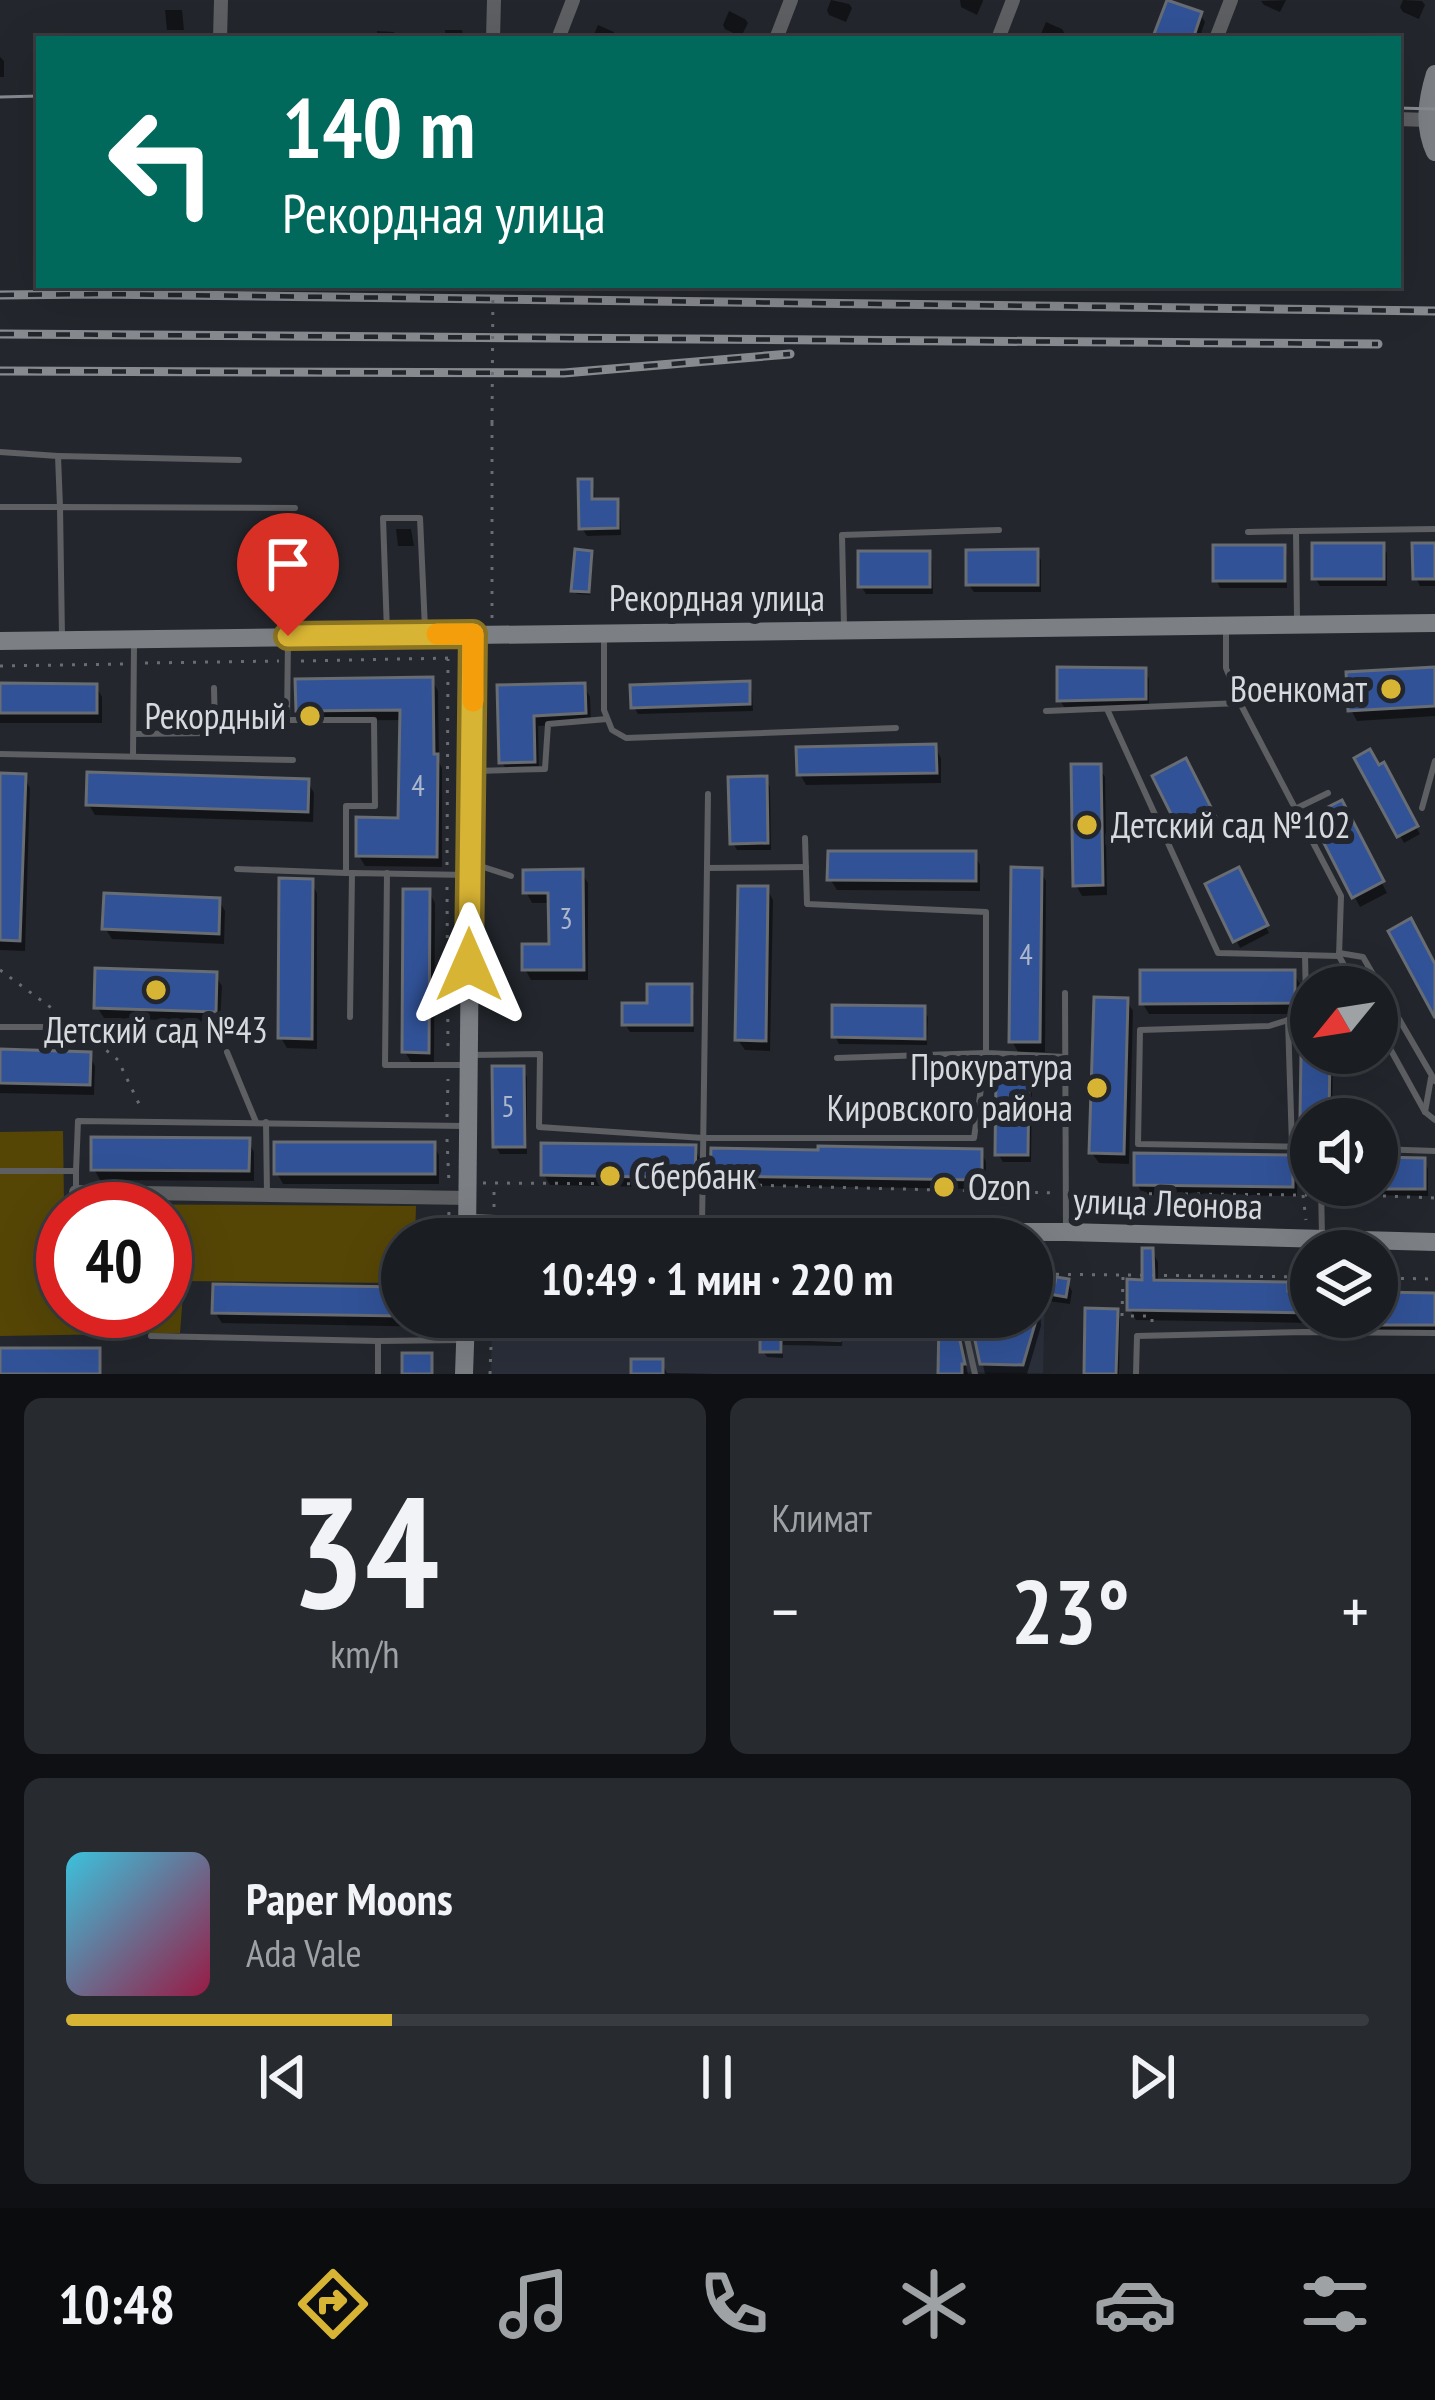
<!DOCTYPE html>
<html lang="ru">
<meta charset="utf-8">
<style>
:root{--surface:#1a1d22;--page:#272a2f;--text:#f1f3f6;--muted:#9fa2a5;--line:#383b40;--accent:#d8b434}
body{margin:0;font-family:"PT Sans Narrow",sans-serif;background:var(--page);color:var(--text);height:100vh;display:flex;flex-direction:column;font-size:45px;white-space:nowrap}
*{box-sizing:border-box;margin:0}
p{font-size:39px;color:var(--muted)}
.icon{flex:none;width:66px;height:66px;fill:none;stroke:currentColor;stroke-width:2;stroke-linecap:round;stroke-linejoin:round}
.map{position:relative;height:1374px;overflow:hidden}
.drawer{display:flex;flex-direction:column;gap:24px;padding:24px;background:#0e1013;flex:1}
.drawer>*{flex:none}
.top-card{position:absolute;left:36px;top:36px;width:1365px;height:252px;border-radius:0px;box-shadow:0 12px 48px #0002,0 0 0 3px var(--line);background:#00695c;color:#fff;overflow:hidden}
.needle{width:78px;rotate:240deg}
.controls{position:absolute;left:1290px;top:966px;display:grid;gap:24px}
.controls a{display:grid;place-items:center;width:108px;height:108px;border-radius:50%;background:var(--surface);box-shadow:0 12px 48px #0002,0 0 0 3px var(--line);font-size:60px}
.speed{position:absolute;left:36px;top:1182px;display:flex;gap:24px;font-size:60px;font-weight:700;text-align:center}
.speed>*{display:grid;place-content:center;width:156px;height:156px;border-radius:50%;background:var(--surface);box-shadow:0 12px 48px #0002,0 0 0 3px var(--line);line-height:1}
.speed .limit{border:18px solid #d22;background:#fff;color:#111}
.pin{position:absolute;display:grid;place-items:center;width:102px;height:102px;color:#fff;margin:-123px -51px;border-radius:50% 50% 50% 0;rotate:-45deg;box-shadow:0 0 12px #0007}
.pin .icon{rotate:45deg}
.me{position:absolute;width:132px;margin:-66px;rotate:0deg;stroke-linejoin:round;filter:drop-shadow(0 0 9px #0008)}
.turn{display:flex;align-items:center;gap:42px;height:252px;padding:0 48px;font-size:54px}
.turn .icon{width:156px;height:156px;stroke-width:2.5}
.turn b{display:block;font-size:84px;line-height:102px}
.big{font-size:90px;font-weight:600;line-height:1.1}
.drawer .widget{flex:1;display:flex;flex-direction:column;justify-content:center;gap:18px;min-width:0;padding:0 42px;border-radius:18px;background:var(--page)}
.drawer .dial{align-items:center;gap:0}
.dial b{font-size:156px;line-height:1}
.song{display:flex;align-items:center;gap:36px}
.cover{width:144px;height:144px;border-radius:18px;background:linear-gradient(135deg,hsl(190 70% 55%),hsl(340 70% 35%))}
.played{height:12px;border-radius:6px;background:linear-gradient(90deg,var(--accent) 25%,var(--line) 25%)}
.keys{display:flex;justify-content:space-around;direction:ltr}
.heat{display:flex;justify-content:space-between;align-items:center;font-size:66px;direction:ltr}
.drawer .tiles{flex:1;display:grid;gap:24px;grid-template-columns:1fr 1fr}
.widget:last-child{grid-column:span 2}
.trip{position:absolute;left:381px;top:1218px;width:672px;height:120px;border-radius:60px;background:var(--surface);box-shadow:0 12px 48px #0002,0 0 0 3px var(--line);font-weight:600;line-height:120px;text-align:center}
.tab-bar{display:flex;height:192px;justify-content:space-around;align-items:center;background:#0a0c0e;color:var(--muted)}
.tab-bar .icon{width:84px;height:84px}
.tab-bar .active{color:var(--accent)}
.tab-bar b{font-size:54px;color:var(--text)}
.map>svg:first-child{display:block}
</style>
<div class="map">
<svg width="1435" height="1374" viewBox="0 0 1435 1374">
<rect width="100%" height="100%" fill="#23272d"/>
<g fill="#2a2f3a">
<polygon points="1032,1285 1045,1285 1043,1373 965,1372 967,1317 1032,1317"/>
<polygon points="492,1317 957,1317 956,1374 491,1374"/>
</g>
<path fill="#564606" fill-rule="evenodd" d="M63,1131L64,1204L416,1206L415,1239H402V1283L184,1281L180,1333L0,1336V1132ZM63,1209H165V1311H63Z"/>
<g fill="#0007">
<polygon points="831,0 849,4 852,8 846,22 829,15 827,10"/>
<polygon points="960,0 983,0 983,1 977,15 961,7"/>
<polygon points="1286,0 1280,12 1264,5 1261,1"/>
<polygon points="1403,0 1422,1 1425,5 1419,19 1403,12 1400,7"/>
<polygon points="165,10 182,10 184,30 167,30"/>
<polygon points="729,11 745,19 748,23 741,37 725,29 723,25"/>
<polygon points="1200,14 1205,22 1199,39 1161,39 1158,34"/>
<polygon points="1046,22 1062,29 1065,34 1063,39 1042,39 1040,36"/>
<polygon points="598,25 614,32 615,39 592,39"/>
<polygon points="445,30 462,30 464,39 445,39"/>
<polygon points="377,31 394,32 397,39 377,39"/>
<polygon points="0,57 4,61 4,77 0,77"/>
<polygon points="590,482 594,489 595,502 616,502 620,509 621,535 587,536 582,528"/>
<polygon points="396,529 411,529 414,546 398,546"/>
<polygon points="1382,546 1387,553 1387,586 1320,586 1315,578"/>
<polygon points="1435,546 1435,586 1420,586 1416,578"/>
<polygon points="1283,548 1287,555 1287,588 1220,588 1216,580"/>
<polygon points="1036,552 1041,560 1041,592 974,592 969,585"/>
<polygon points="590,553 593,558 590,595 577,594 574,590"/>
<polygon points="928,554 932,561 933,594 866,594 861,586"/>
<polygon points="1435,670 1435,716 1357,721 1351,710"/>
<polygon points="1145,671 1149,679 1149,706 1064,707 1060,700"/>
<polygon points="432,680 438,691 439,762 442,768 442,867 365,866 359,856 401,821 403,720 305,721 299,710"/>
<polygon points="748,684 752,692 753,711 638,714 634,707"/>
<polygon points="0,686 96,687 102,697 102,723 0,723"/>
<polygon points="584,686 590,697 591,723 538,726 539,772 508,773 502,762 500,688"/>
<polygon points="935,747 941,758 941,783 806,785 800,774"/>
<polygon points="1358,759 1378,769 1382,766 1420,834 1404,843"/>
<polygon points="1185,762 1217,825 1188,840 1156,777"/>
<polygon points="1099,767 1105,777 1107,895 1082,896 1076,885"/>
<polygon points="0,776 24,777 30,788 25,951 0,950"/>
<polygon points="765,779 770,787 771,850 737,850 733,843"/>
<polygon points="308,782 314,793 313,822 95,815 89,805"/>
<polygon points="1341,804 1387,893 1360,907 1314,818"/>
<polygon points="974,854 980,865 980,891 837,890 830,879"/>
<polygon points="1040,871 1046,881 1045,1052 1018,1052 1012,1041"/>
<polygon points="1238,871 1269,933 1240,948 1209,885"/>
<polygon points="581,872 588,883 588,980 531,980 525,969 552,947 551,903 532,903 526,892"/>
<polygon points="311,882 317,893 317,1049 287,1048 281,1038"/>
<polygon points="767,889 773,900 770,1051 745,1050 738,1040"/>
<polygon points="429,892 435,903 434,1063 411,1062 405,1052"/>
<polygon points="219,901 225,911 224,944 112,939 105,928"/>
<polygon points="1293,973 1300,984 1299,1014 1149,1014 1143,1004"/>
<polygon points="215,975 222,986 220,1022 104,1018 97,1007"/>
<polygon points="690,987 694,995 694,1032 630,1032 625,1024 650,1006"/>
<polygon points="1126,1000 1133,1011 1129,1164 1099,1163 1092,1153"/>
<polygon points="923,1009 928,1017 927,1045 839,1044 835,1036"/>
<polygon points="1305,1043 1311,1043 1311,1053 1333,1053 1332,1119 1311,1119 1311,1125 1308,1125 1303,1118"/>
<polygon points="0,1052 89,1055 95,1066 94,1095 0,1093"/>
<polygon points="522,1069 527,1077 527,1154 500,1154 496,1147"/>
<polygon points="1027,1079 1032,1087 1031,1162 1003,1162 998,1154"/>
<polygon points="248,1141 254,1152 254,1181 100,1180 94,1169"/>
<polygon points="433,1145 439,1155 439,1184 283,1184 277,1173"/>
<polygon points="694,1148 700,1159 700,1188 550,1185 544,1175"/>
<polygon points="981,1152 986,1162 986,1189 719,1185 713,1175 821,1153"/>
<polygon points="1291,1158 1298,1169 1297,1196 1143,1195 1137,1184"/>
<polygon points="1377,1160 1423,1161 1428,1169 1428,1196 1352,1195 1347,1185 1377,1185"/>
<polygon points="1152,1251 1158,1262 1158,1283 1286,1285 1291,1294 1311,1294 1311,1317 1377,1317 1377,1295 1435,1296 1435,1336 1315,1334 1309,1323 1136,1320 1130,1310 1145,1283"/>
<polygon points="1067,1282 1072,1291 1070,1304 1040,1300 1041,1326 1027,1374 985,1374 973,1319 962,1319 958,1330 968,1374 941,1374 942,1323 893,1322 890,1317 1032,1317 1032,1286 1058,1286"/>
<polygon points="402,1290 402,1317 438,1317 438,1327 222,1323 215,1312"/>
<polygon points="1116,1312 1120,1319 1119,1374 1087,1374"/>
<polygon points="763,1317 839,1318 843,1325 842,1346 783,1345 783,1358 767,1357 763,1351"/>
<polygon points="661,1362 667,1373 716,1374 634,1374"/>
</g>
<g fill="#315297" stroke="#686c73" stroke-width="3">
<polygon points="1167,0 1202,12 1193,39 1168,39 1154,34"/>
<polygon points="578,479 592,479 592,499 618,499 618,528 579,529"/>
<rect x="1312" y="543" width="72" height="36"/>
<polygon points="1412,543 1435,543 1435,579 1413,579"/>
<rect x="1213" y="545" width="72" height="36"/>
<polygon points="575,549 592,551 589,592 571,591"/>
<polygon points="1038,549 1038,585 966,585 966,550"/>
<rect x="858" y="551" width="72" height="36"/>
<polygon points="1057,667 1146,668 1146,699 1057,701"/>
<polygon points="1435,667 1435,706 1348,711 1346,672"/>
<polygon points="433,677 434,754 438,754 437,857 356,856 356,817 398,818 400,710 296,711 295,679"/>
<polygon points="750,681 750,704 631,708 630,685"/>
<polygon points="0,683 97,684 97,713 0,713"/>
<polygon points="585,683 586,713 534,716 535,762 499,763 497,685"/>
<polygon points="936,744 937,773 797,775 796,747"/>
<polygon points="1370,749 1379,765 1384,762 1418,826 1397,837 1354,758"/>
<polygon points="1186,758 1216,817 1181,834 1152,776"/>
<polygon points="1071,764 1101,764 1103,885 1073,886"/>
<polygon points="87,772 309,779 308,812 86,805"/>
<polygon points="0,773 26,774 20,941 0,940"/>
<polygon points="767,776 768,843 730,844 728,777"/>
<polygon points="1342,800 1384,881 1352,898 1310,816"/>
<polygon points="828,851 976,851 976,881 827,880"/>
<polygon points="1011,867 1042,868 1040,1042 1009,1042"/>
<polygon points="1239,867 1268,925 1233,942 1205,884"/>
<polygon points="583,869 584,970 522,970 522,944 549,944 548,893 523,893 523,870"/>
<polygon points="279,878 313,879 312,1039 278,1038"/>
<polygon points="738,886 768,886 766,1041 735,1040"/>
<polygon points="403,889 430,889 429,1053 402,1052"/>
<polygon points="104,893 220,898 219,934 102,929"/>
<polygon points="1411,918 1435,964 1435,1018 1388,931"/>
<polygon points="95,968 217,972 216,1012 94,1008"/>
<polygon points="1140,970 1295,970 1295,1003 1140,1004"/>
<polygon points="647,984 692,984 692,1025 622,1025 622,1003 647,1003"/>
<polygon points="1094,997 1128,998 1124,1154 1089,1153"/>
<polygon points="832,1005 925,1006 925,1039 832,1037"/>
<polygon points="0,1049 91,1052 90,1085 0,1083"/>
<polygon points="1301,1053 1330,1053 1329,1119 1300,1118"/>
<polygon points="492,1066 524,1066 525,1147 493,1147"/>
<polygon points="996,1076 1029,1076 1028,1155 995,1155"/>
<polygon points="91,1137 250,1138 249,1171 91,1170"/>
<rect x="274" y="1142" width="161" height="32"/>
<polygon points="541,1143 696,1145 695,1178 541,1175"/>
<polygon points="818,1146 982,1149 982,1180 710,1176 711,1148 818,1150"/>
<polygon points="1134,1153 1293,1155 1293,1187 1134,1185"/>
<polygon points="1377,1157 1425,1158 1425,1189 1377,1189"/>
<polygon points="1142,1248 1153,1248 1154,1280 1288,1282 1288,1291 1311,1291 1311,1313 1127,1310 1127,1279 1142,1280"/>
<polygon points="1056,1277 1069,1279 1066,1297 1032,1291 1032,1283 1055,1283"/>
<polygon points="213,1284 402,1287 402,1316 212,1313"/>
<polygon points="1377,1292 1435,1293 1435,1325 1377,1325"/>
<polygon points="1085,1308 1118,1309 1116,1374 1084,1374"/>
<polygon points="760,1317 841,1317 840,1340 781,1339 781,1352 760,1352"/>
<polygon points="939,1317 955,1317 965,1364 962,1364 962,1374 938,1374"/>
<polygon points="970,1317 1037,1317 1023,1365 980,1364"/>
<rect x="0" y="1348" width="100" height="26"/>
<rect x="402" y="1353" width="30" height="21"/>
<rect x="631" y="1359" width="32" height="15"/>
</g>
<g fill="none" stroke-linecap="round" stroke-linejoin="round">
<g stroke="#696d72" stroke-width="3" stroke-dasharray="3 9" stroke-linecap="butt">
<polyline points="492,423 492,620"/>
<polyline points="301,661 453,658"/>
<polyline points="145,663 279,661"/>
<polyline points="0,666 123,664"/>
<polyline points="447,865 448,659"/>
<polyline points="447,887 448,1051"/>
<polyline points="0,970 61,1015"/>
<polyline points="88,1035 118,1060 141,1108"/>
<polyline points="447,1117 448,1079"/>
<polyline points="447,1139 449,1183"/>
<polyline points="483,1183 690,1184"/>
<polyline points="711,1184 1055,1193"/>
<polyline points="1077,1193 1307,1195"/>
<polyline points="1335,1194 1435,1198"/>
<polyline points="1303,1195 1306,1220"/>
<polyline points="494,1207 494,1187"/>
<polyline points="448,1239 449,1211"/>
<polyline points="1032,1274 1311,1277"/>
<polyline points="1123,1277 1122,1316 1152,1316 1152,1322"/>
<polyline points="1377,1278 1435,1279"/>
<polyline points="1303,1280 1304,1318"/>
<polyline points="490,1374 492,1317"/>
</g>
<g stroke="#5d5f62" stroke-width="6">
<polyline points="0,452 58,456"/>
<polyline points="0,507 60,507 58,456 239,460"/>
<polyline points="1296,531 1435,529"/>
<polyline points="1248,532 1296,531 1297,619"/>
<polyline points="844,627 842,535 999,530"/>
<polyline points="1226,628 1226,668 1240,703 1341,896 1339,956 1356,987"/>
<polyline points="387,632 383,518 420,518 425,629"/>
<polyline points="62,637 60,507 295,508"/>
<polyline points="604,638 604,710 612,730 626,738 896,728"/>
<polyline points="288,640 287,720 374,720 375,806 346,806 346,873 352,873"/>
<polyline points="1107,709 1218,953 1339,956"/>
<polyline points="1046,711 1240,703"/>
<polyline points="134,734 212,733 215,727 214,688"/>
<polyline points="0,754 293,760"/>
<polyline points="133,756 134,645"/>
<polyline points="476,771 545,769 548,724 607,719"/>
<polyline points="1422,808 1435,761"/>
<polyline points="1295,809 1328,793"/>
<polyline points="805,838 807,904 986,912 986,1053 1065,1057"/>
<polyline points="474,864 511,876"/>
<polyline points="707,868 806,867"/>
<polyline points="237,869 346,873"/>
<polyline points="387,873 385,1065 466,1065"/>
<polyline points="1339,953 1363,957 1435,1081"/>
<polyline points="1305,955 1306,1000 1295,1018 1269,1026 1140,1030 1138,1144 1311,1147"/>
<polyline points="1065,993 1066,1230"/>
<polyline points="350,1017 352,873 469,875"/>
<polyline points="1288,1020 1292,1146"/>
<polyline points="1377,1025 1425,1112 1435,1120"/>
<polyline points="0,1027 78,1027"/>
<polyline points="227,1052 256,1122"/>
<polyline points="470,1055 540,1054 539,1127 703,1138 974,1138 986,1053 837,1058"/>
<polyline points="1425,1112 1431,1078"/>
<polyline points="266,1122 267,1194"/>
<polyline points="1377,1149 1435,1151"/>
<polyline points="0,1171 76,1171 76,1188"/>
<polyline points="76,1171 78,1121 465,1126"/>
<polyline points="1321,1185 1322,1237"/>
<polyline points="702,1228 708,794"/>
<polyline points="962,1317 975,1374"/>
<polyline points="151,1336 378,1341"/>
<polyline points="378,1374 378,1341 462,1340"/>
<polyline points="1136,1374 1137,1336 1304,1332 1435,1333"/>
</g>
<g stroke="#5d5f62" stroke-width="14">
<polyline points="220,39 221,0"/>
<polyline points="493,39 494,0"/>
<polyline points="558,39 573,0"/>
<polyline points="776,39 791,0"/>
<polyline points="998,39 1013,0"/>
<polyline points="1216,39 1231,0"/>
<polyline points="1398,119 1427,120"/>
<polyline points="76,1192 469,1198"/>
</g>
<g stroke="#7c7f84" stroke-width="18">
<path d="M1435,74C1427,100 1423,126 1435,152"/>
<polyline points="0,641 1435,623"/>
<polyline points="468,1223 702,1232 1066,1232 1435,1242"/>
<polyline points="467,1239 473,634"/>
<polyline points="464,1374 466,1317"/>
</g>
<g stroke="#878a8f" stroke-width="3">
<polyline points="0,97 39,96"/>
<polyline points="1398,108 1435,109"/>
</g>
<g stroke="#878a8f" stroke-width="9">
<g id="rail">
<polyline points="0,295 97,294 1435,311"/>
<polyline points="0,334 1378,344"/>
<polyline points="0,371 564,373 790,354"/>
</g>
</g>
<use href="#rail" stroke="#23272d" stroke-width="4.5" stroke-dasharray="14" stroke-linecap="butt"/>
<polyline stroke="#696d72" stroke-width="3" stroke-dasharray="3 9" stroke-linecap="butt" points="492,423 493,285"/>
</g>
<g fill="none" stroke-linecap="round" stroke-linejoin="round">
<g stroke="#8c7522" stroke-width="30">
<polyline id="route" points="288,636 473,634 469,965"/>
</g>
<use href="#route" stroke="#d8b434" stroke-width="21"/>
<polyline stroke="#f59e0b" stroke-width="21" points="437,634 473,634 473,701"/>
</g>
<g fill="#d8b434" stroke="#23272d" stroke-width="4.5">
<circle cx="1391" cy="689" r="12"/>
<circle cx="310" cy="716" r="12"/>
<circle cx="1087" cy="825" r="12"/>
<circle cx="156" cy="990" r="12"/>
<circle cx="1097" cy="1088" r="12"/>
<circle cx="610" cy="1176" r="12"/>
<circle cx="944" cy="1187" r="12"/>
</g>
<g text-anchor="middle" stroke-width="12" stroke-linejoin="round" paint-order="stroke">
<g font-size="30" fill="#adb7cc">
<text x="418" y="796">4</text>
<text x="566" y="929">3</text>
<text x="1026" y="965">4</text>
<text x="508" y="1117">5</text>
</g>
<g font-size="36" fill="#d6d9dd" stroke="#23272d">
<text x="717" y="611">Рекордная улица</text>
<text transform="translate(1168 1203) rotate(2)" y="13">улица Леонова</text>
</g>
<g font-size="36" fill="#d6d9dd" stroke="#23272d" text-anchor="end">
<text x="1367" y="702">Военкомат</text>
<text x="286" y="729">Рекордный</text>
<text x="1111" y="838" text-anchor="start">Детский сад №102</text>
<text x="156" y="1043" text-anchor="middle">Детский сад №43</text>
<text x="1073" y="1080">Прокуратура<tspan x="1073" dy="41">Кировского района</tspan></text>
<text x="634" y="1189" text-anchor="start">Сбербанк</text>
<text x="968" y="1200" text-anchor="start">Ozon</text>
</g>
</g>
</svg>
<div class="controls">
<a><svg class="needle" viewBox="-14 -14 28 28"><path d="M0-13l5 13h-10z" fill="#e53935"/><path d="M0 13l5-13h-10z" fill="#9fa2a5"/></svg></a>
<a><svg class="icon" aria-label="sound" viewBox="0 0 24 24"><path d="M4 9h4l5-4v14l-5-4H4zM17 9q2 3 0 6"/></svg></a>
<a><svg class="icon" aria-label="layers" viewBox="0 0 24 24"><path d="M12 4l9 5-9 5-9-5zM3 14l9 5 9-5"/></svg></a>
</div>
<div class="speed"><div class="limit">40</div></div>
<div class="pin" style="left:288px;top:636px;background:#d93025"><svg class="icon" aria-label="arrive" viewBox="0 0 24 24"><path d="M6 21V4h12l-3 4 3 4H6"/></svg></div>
<svg class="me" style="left:469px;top:965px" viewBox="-20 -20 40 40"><path d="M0-17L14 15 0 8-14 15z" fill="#d8b434" stroke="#fff" stroke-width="4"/></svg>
<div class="trip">10:49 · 1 мин · 220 m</div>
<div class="top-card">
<div class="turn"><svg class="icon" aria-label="left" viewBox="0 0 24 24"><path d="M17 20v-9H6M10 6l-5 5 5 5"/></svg><div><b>140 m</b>Рекордная улица</div></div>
</div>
</div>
<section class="drawer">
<div class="tiles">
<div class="widget dial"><b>34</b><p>km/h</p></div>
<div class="widget"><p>Климат</p>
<div class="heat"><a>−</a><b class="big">23°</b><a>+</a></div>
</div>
<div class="widget">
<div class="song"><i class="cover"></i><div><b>Paper Moons</b><p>Ada Vale</p></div></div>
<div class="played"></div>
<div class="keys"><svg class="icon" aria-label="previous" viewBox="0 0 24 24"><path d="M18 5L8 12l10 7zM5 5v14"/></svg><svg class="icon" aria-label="pause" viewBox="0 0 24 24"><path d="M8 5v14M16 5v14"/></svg><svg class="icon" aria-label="next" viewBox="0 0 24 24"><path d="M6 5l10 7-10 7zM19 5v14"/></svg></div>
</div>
</div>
</section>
<nav class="tab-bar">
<b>10:48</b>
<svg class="icon active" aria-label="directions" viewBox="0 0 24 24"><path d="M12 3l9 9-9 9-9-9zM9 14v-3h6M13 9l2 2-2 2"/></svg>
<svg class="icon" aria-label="music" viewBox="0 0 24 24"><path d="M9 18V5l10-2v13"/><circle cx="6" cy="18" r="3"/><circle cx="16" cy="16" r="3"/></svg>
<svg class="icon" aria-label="phone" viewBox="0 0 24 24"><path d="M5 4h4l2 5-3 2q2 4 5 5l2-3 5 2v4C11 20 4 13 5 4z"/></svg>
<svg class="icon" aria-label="climate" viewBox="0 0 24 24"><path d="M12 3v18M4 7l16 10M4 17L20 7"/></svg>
<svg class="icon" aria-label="car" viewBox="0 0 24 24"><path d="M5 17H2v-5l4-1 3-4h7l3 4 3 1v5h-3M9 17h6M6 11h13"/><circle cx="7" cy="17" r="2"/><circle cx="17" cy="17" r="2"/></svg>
<svg class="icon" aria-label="filters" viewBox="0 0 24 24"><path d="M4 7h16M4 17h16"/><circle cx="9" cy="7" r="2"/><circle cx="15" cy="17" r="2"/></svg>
</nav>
